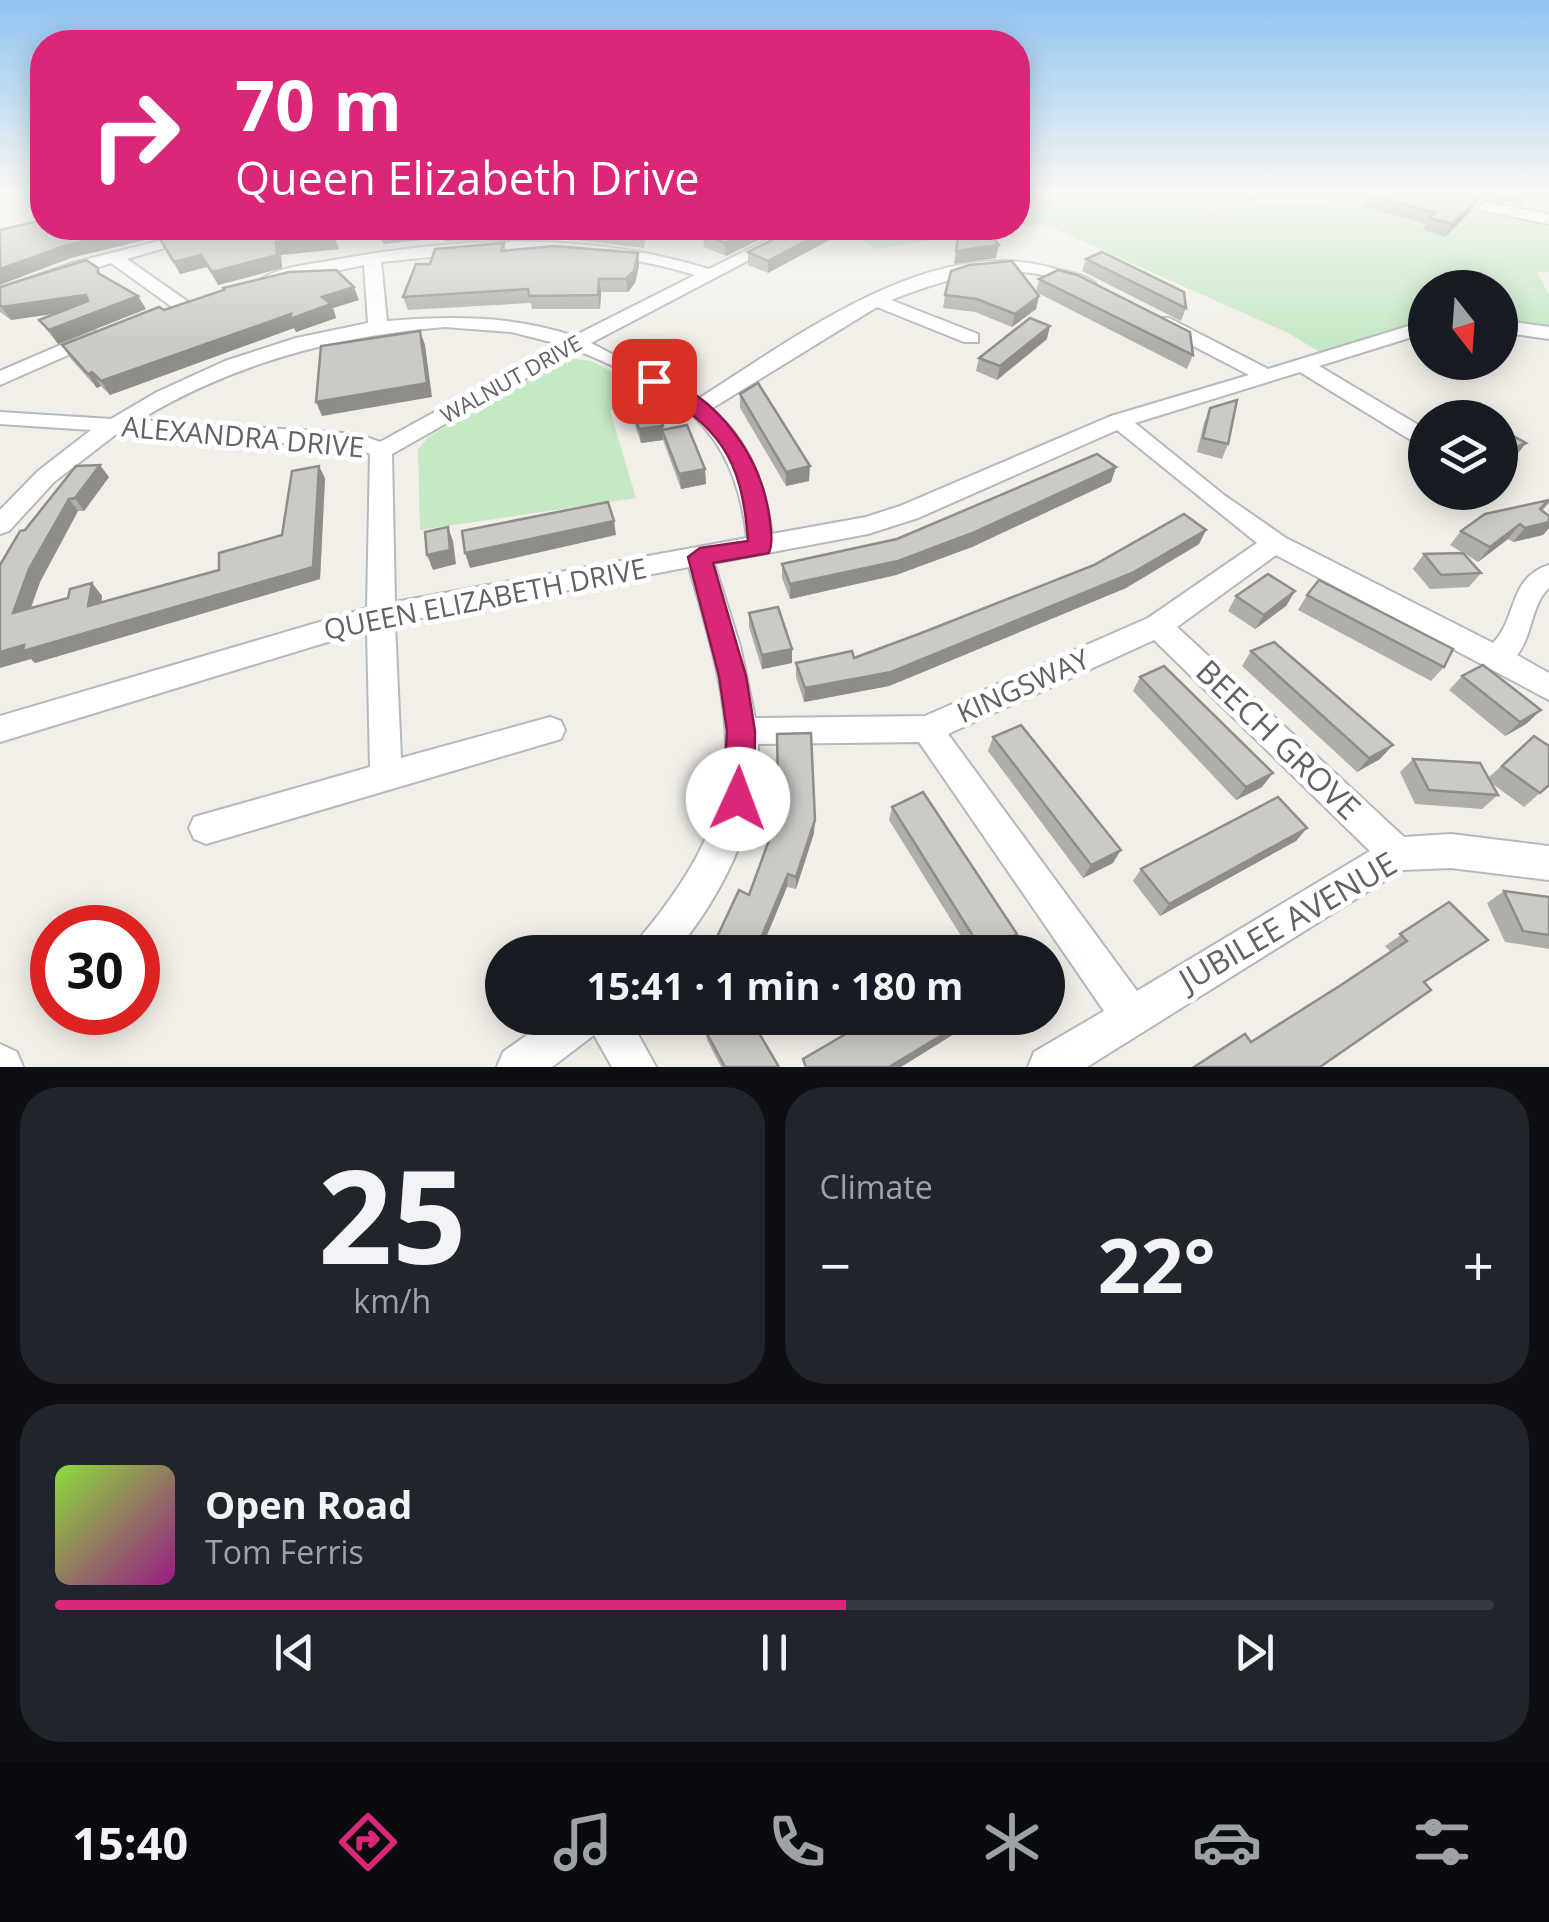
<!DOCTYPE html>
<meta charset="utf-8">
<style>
:root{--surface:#171b24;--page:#20242c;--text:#f1f3f6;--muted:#9ea1a6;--line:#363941;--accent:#db2777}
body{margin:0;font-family:"Open Sans",sans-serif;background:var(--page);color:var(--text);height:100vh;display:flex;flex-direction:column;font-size:38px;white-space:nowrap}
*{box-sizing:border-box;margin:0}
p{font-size:32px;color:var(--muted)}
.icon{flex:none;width:55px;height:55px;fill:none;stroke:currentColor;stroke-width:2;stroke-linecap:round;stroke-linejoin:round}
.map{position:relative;height:1067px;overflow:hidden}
.side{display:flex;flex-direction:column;gap:20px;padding:20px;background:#0d0f14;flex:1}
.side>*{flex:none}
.hud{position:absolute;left:30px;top:30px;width:1000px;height:210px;border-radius:40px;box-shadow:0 5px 25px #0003;background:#db2777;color:#fff;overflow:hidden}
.needle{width:65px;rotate:163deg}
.tools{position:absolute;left:1408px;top:270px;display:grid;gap:20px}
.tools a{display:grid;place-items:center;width:110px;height:110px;border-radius:50%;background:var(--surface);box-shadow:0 5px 25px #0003;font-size:50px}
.speed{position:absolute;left:30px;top:905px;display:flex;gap:20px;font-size:50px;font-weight:700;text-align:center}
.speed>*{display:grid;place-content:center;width:130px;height:130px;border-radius:50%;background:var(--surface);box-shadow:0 5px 25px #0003;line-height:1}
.speed .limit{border:15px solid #d22;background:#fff;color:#111}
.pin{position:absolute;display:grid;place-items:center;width:85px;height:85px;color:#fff;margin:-42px;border-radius:20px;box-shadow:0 5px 15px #0006}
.me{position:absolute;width:110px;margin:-55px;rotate:2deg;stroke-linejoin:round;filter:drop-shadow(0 0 8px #0008)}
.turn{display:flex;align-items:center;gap:35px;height:210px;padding:0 40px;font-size:45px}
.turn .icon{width:130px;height:130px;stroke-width:2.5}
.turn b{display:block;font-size:70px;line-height:85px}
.big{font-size:75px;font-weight:700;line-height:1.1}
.side .card{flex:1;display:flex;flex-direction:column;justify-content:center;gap:15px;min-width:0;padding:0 35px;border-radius:40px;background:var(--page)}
.side .dial{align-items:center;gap:0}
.dial b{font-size:130px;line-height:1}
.song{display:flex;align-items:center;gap:30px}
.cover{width:120px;height:120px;border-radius:15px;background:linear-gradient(135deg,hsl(90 70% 55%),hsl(310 70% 35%))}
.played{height:10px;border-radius:5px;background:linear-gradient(90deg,var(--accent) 55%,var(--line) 55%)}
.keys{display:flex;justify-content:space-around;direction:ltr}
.heat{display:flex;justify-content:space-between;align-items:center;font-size:55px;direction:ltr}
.side .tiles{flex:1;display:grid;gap:20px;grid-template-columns:1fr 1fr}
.card:last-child{grid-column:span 2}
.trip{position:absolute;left:485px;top:935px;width:580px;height:100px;border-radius:50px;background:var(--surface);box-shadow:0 5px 25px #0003;font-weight:700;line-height:100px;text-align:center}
.dock{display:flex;height:160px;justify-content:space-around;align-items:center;background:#090b0e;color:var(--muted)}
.dock .icon{width:70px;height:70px}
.dock .on{color:var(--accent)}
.dock b{font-size:45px;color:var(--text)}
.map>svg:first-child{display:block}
</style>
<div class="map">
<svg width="1549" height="1067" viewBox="0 0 1549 1067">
<rect width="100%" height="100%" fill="#f1efe8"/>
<g fill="#c5e8c5">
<polygon points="1018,193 1189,193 1205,210 1398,196 1549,224 1549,272 1537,272 1549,295 1549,333 1500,326 1500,288 1425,288 1425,327 1328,357 1288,333 1044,224 874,249 847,228 1018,228"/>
<polygon points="575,359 592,361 663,401 610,411 636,498 420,530 418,450 428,437 557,362"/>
</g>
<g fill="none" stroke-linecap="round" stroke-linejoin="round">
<g stroke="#b5b8bc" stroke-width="4">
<g id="minor">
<polygon points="1235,193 1282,193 1240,200 1235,199"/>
<polygon points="1313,193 1337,193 1330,197"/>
<polygon points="1486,202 1549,214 1549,224 1481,210 1478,207"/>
<polygon points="209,228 233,228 127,259 187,301 187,309 175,309 111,263 0,299 0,288 76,262"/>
<path d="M791,228H810L591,343L698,399C795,338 931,233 1052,268C1066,272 1084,274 1095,283L1086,288C1068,284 1050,275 1032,273C982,267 937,282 891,300L978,334V342H964L877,307L711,409C750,441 765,485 772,534L866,517L900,506L1111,416L1249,375L1155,326V318H1169L1268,369L1425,321V333L1319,366L1425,429V443L1414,442L1300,372L1135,423L1224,495L1286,538L1493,643C1518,617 1508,578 1549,565V588C1531,604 1533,635 1517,655L1549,673V700L1276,555L1177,627L1404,837L1451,834L1549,846V880L1451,868L1402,870L1087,1067H1028L1034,1052L1104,1011L919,742L758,744C759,824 724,891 676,952H633L639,939C755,800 737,731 689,567L395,623L401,758L550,717L561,721L565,730L561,739L206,844L194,839L189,828L194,817L370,767L367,630L0,742V716L367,608L370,454L354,448L119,432L54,482L9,531L0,534V510L38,471L91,430L0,424V412L111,419L157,392L225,361L296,338L368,323L364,265L269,285L260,280C277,267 312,264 334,260C459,237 586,231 709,269ZM490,251C560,250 627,254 695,275L574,336C512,315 450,316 387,321L381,262ZM445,327L511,332L559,344L380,442L358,434L139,420C234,363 335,336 445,327ZM576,350C677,392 734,424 747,538L395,602L392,454ZM1117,430L1257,543L1148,618L925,716L755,718L740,646L714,563L868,534L918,518ZM1154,640L1370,851L1137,991L948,734Z"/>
<polygon points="1500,320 1549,327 1549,339 1500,332"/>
<polygon points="93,331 100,333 100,341 0,385 0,371"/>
<polygon points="551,1018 629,1018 656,1067 612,1067 594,1035 552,1067 497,1067 503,1052"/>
<polygon points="0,1044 17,1052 23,1067 0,1067"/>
</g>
</g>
<use href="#minor" fill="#fff" fill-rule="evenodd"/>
</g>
<g fill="#afaea9">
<polygon points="1490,193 1528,193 1521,205 1497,200"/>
<polygon points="1370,195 1472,210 1445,237 1423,230 1426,224 1364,207"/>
<polygon points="370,228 440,228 439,238 384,244"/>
<polygon points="442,228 530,228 522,238 445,242"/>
<polygon points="568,228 645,228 646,239 644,248 570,239"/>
<polygon points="783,228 726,256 704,247 703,234"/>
<polygon points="796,228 844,228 844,232 768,273 748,265 748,252"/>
<polygon points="160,239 339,249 281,255 282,268 218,285 207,267 180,274"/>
<polygon points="504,243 506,251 638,253 639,266 635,283 628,292 601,292 600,309 532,309 531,303 408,310 403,297 430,264"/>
<polygon points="1086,259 1186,308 1181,321 1082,271"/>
<polygon points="1058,270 1193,355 1187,369 1036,292 1039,279"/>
<polygon points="102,276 146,309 58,344 39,320 57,313 11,320 0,312 0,287"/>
<polygon points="945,295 1039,296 1036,309 1012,327 975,312 943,308"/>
<polygon points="359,300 333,308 336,318 296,332 294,328 110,395 101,386 97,388 71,359 62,345 164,310"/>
<polygon points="1047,339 997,380 976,371 979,358"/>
<polygon points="740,394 809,481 786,486 740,408"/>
<polygon points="630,402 664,429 705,469 706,484 681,489 663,440 641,443 632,416"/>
<polygon points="1210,408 1228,444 1222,459 1197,452 1204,423"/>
<polygon points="1425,459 1425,479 1415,473"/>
<polygon points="76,466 109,477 84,511 78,511 40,582 31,608 68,598 92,583 102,596 101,602 219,570 282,535 325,478 320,579 35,663 31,659 25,530"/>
<polygon points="1116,467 1111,482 972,547 896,575 790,599 782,578 782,564 897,539"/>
<polygon points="1549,500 1549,503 1542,511 1549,516 1549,528 1543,535 1513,542 1508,539 1478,562 1464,553 1481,573 1469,587 1430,589 1413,569 1424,554 1463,553 1450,545 1461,531"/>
<polygon points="1206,530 1199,544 1126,588 889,686 804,702 796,677 796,663 854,658"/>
<polygon points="1295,591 1286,606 1255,629 1228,611 1236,596"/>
<polygon points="1307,595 1444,667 1431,681 1298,610"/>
<polygon points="749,613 792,663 762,669 749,627"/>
<polygon points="1251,651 1380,759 1357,772 1242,666"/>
<polygon points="1462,676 1541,710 1526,724 1505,736 1449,690"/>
<polygon points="1140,677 1262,787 1236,800 1133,691"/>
<polygon points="777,734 814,833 796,889 787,887 760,952 749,895 783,802 778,802"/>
<polygon points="1534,736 1540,793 1524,807 1490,782 1498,795 1482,809 1415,804 1400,772 1413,759 1488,778"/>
<polygon points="993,737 1113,863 1083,878 988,751"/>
<polygon points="892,807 1011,946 998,952 971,952 889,820"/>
<polygon points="1307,828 1296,841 1160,916 1133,881 1141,869"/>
<polygon points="1504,891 1549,897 1549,949 1505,942 1487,903"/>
<polygon points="1449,902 1424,982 1251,1042 1391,952 1385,946"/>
<polygon points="705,1030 779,1067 721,1067 707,1040"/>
</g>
<g fill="#8f8d8a">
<polygon points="1479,198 1472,210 1445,237 1452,224"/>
<polygon points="139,228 195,228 71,258 0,285 0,269 64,246"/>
<polygon points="417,228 440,228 439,238 384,244 380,231"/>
<polygon points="520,228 530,228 522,238"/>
<polygon points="758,228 783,228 726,256 725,243"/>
<polygon points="830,228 844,228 844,232 768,273 768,261"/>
<polygon points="334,236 339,249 281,255 282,268 218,285 212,272 276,242"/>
<polygon points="999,245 996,258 954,264 956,251"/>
<polygon points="638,253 639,266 635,283 628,292 626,279"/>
<polygon points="201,255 207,267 180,274 174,262"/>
<polygon points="599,279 601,292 600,309 598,295"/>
<polygon points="354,287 359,300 333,308 336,318 296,332 294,328 110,395 101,381 322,297"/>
<polygon points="86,295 94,308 11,320 2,307"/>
<polygon points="138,296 146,309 58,344 49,330"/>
<polygon points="1039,296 1036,309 1012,327 1015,314"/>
<polygon points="1050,326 1047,339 997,380 1000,366"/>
<polygon points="420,331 425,345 432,397 322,416 316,402"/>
<polygon points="92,372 101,386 97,388 88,374"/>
<polygon points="663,426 664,436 662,430 663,440 641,443 639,429"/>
<polygon points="1526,443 1515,457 1500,464 1500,454"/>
<polygon points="100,465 109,477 84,511 75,498"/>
<polygon points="319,466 325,478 320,579 35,663 31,659 0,668 0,652 313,567"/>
<polygon points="810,466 809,481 786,486 786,472"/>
<polygon points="1116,467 1111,482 972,547 896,575 790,599 790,584"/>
<polygon points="705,469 706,484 681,489 679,474"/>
<polygon points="69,499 78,511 40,582 24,626 13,613 29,569"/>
<polygon points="614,521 616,535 470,568 465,553"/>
<polygon points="1549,522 1549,528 1543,535 1513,542 1525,528"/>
<polygon points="1520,524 1508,539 1478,562 1490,547"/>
<polygon points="448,527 453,541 456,564 433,570 427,555"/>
<polygon points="1206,530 1199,544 1126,588 889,686 804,702 805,688"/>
<polygon points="92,583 102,596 99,618 88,606"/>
<polygon points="1295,591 1286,606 1255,629 1264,615"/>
<polygon points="792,649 792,663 762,669 762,655"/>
<polygon points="1541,710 1526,724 1505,736 1520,722"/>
<polygon points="1393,745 1380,759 1357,772 1369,758"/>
<polygon points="1273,773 1262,787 1236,800 1246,787"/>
<polygon points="815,820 814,833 796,889 796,877"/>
<polygon points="1307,828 1296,841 1160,916 1169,904"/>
<polygon points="1121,850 1113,863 1083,878 1091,865"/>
<polygon points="788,874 787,887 760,952 755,952"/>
<polygon points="1017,934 1011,946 998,952 983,952"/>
<polygon points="970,1018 980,1018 901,1067 889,1067"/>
</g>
<g fill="#cccac5" stroke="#8f8d8a" stroke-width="2.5">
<polygon points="1372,193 1480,193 1479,198 1452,224 1429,218 1435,213 1370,195"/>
<polygon points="42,220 42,228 139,228 64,246 0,269 0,230"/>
<polygon points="200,228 326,228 334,236 276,242 277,255 212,272 201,255 174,262 160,239"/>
<polygon points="377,228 417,228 380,231"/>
<polygon points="442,228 479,228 441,229"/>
<polygon points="572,228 644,228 643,235"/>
<polygon points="718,228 758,228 725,243 703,234"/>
<polygon points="796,228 830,228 768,261 748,252"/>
<polygon points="991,235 999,245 956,251 958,239"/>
<polygon points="504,243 501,251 554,246 638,253 634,271 626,279 599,279 598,295 529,296 528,289 403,297 416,264 430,264 435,249"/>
<polygon points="1102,252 1184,292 1186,308 1086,259"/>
<polygon points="86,260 98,268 98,273 138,296 49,330 39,320 88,301 86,295 2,307 0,305 0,287"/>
<polygon points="1012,261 1039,296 1015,314 977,299 945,295 951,271 969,265"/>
<polygon points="336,270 354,287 322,297 331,304 290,319 291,314 101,381 92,372 88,374 62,345 159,307 164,310 224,290 223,288 289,272"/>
<polygon points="1058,270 1077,275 1190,332 1193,355 1039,279"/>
<polygon points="1030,318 1050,326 1000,366 979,358"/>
<polygon points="420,331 427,383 316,402 321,346"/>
<polygon points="758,383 810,466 786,472 740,394"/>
<polygon points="653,398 663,426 639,429 630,402"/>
<polygon points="1237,400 1228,444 1203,438 1210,408"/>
<polygon points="687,425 705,469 679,474 662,430"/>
<polygon points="1500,429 1526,443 1500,454"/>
<polygon points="1097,454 1116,467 975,532 898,561 790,584 782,564 897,539"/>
<polygon points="100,465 75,498 69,499 29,569 13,613 68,598 70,589 92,583 88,606 219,570 219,553 282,535 292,471 319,466 313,567 23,651 24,645 0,652 0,565 20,531 25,530 76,466"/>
<polygon points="1549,500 1540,509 1549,516 1549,522 1525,528 1520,524 1490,547 1461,531 1485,514"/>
<polygon points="608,502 614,521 465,553 462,531"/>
<polygon points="1184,514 1206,530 1132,573 891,672 805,688 796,663 852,651 854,658 924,632 1094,565"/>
<polygon points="448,527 450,550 427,555 425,532"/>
<polygon points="1463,553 1481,573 1441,575 1424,554"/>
<polygon points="1268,574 1295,591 1264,615 1236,596"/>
<polygon points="1319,580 1453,649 1444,667 1307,595"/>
<polygon points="778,607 792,649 762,655 749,613"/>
<polygon points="1274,642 1393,745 1369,758 1251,651"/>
<polygon points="1483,665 1541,710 1520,722 1462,676"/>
<polygon points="1164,666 1273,773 1246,787 1140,677"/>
<polygon points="1021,725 1121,850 1091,865 993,737"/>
<polygon points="811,733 815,820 796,877 788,874 755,952 710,952 739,890 749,895 788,788 778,788 777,734"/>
<polygon points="1534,736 1549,746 1549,785 1540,793 1502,766"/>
<polygon points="1413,759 1480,763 1498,795 1429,790"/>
<polygon points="923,792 1017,934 983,952 892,807"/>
<polygon points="1278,797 1307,828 1169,904 1141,869"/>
<polygon points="1504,891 1549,897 1549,935 1523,931"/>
<polygon points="1449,902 1488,940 1424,982 1431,990 1320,1067 1194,1067 1245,1034 1251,1042 1341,985 1407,941 1400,934"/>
<polygon points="722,1018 750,1018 779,1067 725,1067 705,1030"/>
<polygon points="873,1018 970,1018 889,1067 806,1067 803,1059"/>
</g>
<linearGradient id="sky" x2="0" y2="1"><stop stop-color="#8fc3f1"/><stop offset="0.56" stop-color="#f9f8f5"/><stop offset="1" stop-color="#f9f8f5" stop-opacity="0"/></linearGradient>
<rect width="1549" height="343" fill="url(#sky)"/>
<path fill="#db2777" stroke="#8e194d" stroke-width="2.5" d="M654,375C718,394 763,458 770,522C771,533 773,543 769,553L713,563L746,676L755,731L754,799L749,809L738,813L728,809L723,799L727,731L719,676L688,557L700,548L748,541C742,456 719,427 648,385V377Z"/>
<g text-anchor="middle" stroke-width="10" stroke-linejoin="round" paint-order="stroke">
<g font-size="22" fill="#5f6368" stroke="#fff">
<text transform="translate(511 379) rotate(-29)" y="8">WALNUT DRIVE</text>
</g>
<g font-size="28" fill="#5f6368" stroke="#fff">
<text transform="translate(243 437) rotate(5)" y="10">ALEXANDRA DRIVE</text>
<text transform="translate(485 599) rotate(-11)" y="10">QUEEN ELIZABETH DRIVE</text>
<text transform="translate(1023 686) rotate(-24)" y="10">KINGSWAY</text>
</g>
<g font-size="32" fill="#5f6368" stroke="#fff">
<text transform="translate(1278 740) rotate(44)" y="11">BEECH GROVE</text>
<text transform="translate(1288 922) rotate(-30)" y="11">JUBILEE AVENUE</text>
</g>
</g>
</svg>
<div class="tools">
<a><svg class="needle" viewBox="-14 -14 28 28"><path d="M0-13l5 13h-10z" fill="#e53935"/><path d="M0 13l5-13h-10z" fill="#9ea1a6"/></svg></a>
<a><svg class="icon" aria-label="layers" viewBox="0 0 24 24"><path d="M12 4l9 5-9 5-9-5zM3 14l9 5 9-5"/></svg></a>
</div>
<div class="speed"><div class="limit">30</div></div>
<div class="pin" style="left:654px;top:381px;background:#d93025"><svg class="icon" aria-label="arrive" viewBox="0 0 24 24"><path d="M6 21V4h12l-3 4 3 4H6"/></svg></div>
<svg class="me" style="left:738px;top:799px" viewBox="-20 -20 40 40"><circle r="19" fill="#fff"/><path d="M0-13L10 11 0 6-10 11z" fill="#db2777"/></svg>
<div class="trip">15:41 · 1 min · 180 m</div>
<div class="hud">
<div class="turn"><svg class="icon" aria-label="right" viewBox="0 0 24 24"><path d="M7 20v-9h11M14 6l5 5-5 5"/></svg><div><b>70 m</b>Queen Elizabeth Drive</div></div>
</div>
</div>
<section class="side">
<div class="tiles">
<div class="card dial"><b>25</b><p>km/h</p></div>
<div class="card"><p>Climate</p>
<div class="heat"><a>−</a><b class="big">22°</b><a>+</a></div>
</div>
<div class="card">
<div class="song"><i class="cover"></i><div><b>Open Road</b><p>Tom Ferris</p></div></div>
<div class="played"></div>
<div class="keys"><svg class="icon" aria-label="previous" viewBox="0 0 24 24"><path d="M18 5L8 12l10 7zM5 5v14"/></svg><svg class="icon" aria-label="pause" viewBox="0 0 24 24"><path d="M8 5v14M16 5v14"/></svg><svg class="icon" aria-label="next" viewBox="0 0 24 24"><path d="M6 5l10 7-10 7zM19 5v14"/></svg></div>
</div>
</div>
</section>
<nav class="dock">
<b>15:40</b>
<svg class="icon on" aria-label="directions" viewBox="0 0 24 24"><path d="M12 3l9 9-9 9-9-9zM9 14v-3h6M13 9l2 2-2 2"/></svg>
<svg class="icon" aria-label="music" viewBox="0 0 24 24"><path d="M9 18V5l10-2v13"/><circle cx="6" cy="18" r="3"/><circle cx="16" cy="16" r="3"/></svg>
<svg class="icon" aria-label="phone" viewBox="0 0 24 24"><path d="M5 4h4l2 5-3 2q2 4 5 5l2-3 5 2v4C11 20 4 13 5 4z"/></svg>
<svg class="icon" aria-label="climate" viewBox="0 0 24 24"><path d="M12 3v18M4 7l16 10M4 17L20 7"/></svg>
<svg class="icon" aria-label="car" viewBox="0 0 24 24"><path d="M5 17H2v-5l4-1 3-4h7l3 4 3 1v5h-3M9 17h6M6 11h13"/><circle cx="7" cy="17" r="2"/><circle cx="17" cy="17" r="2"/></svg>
<svg class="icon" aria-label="filters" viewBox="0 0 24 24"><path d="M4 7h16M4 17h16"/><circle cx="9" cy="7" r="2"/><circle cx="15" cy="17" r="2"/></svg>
</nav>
